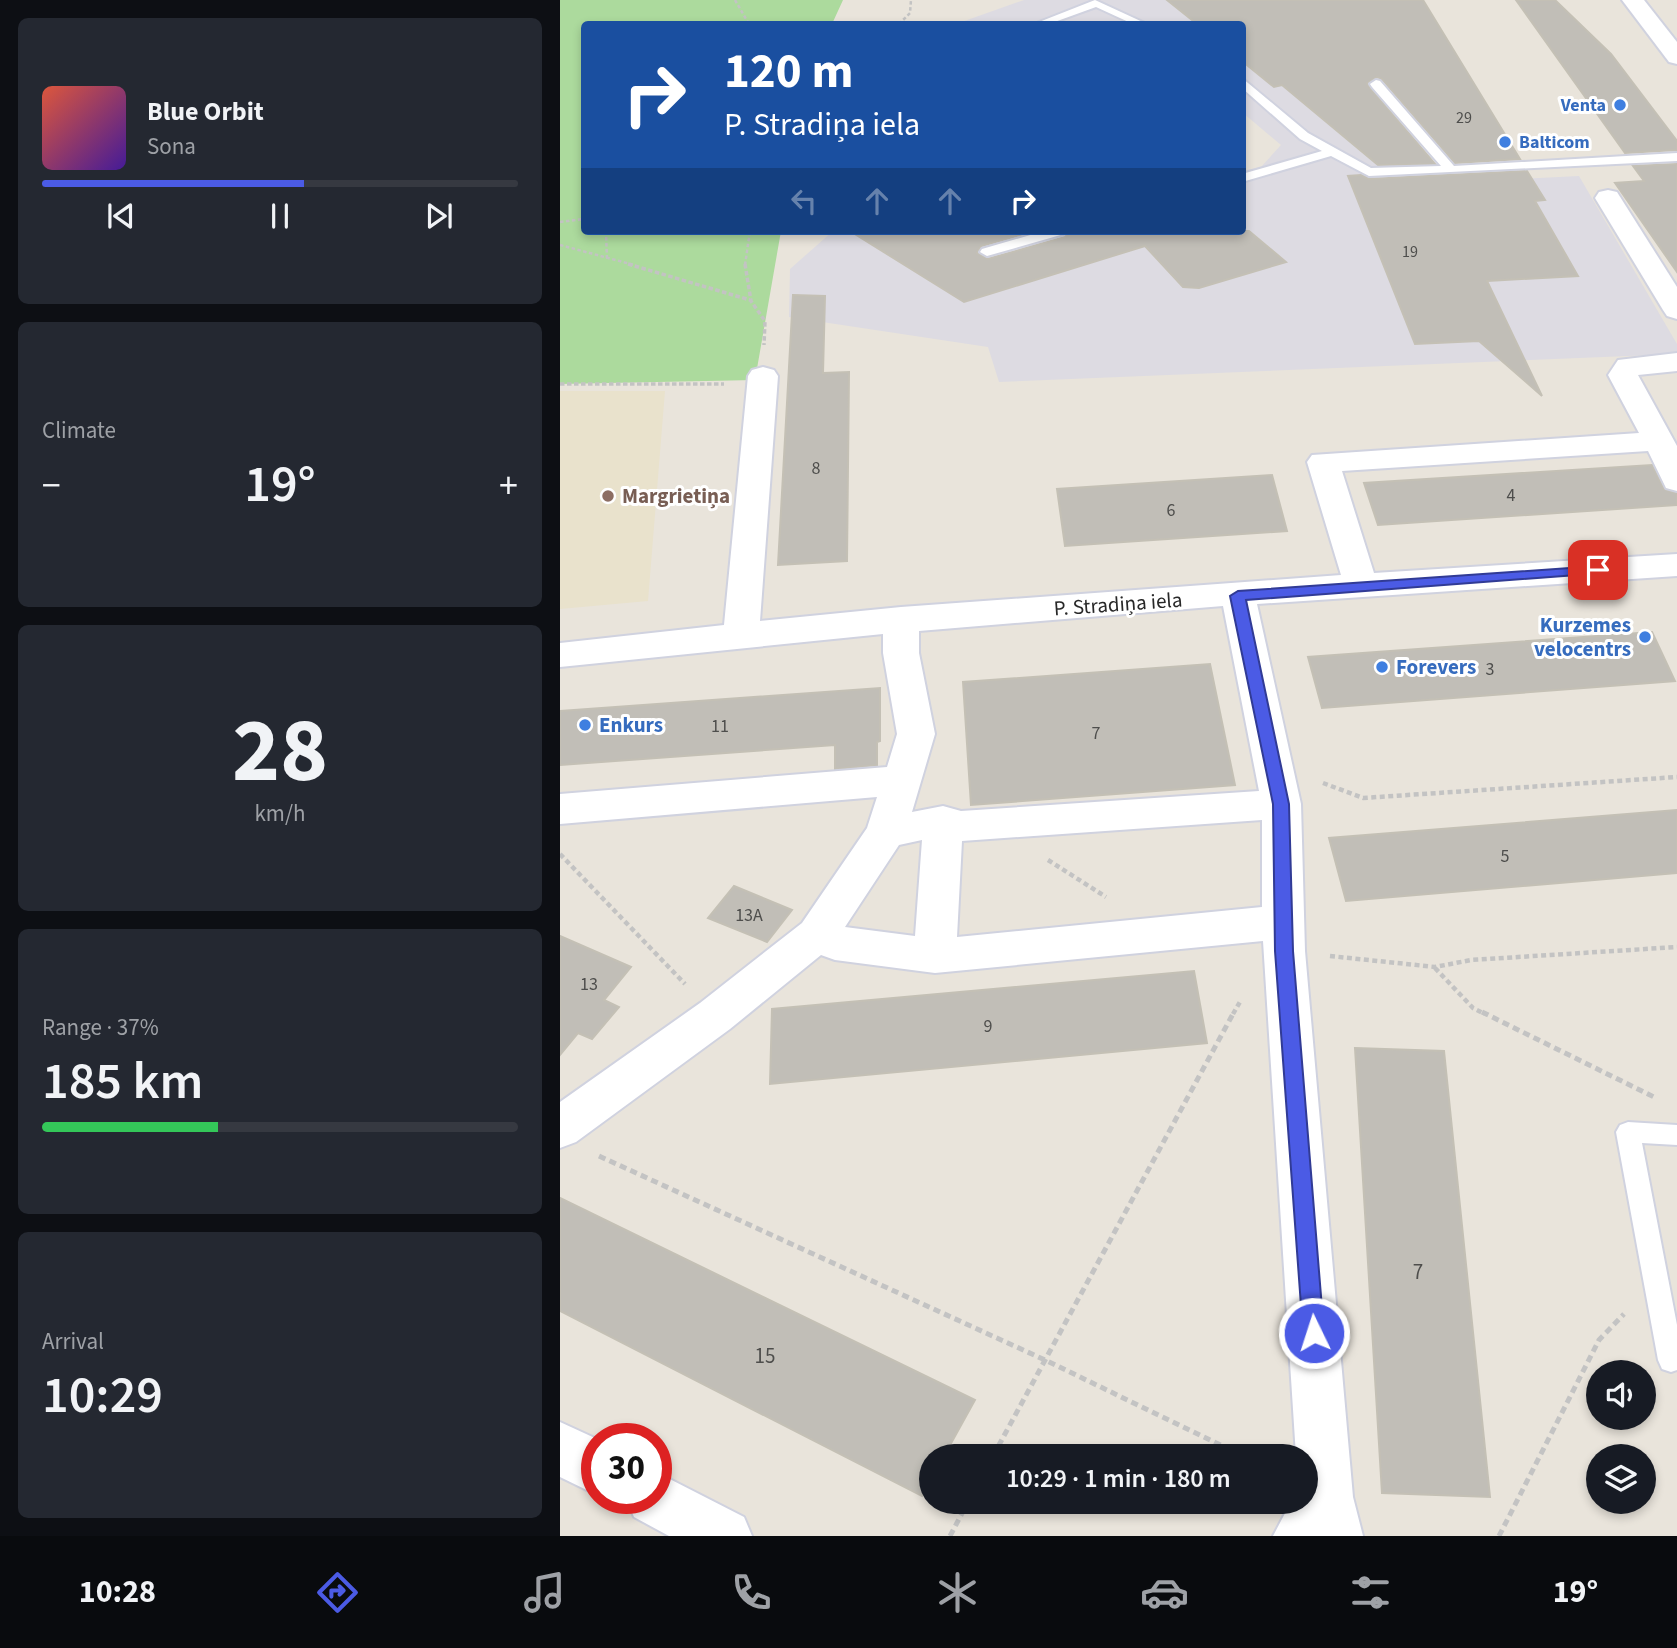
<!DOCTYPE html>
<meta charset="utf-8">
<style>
:root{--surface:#171b24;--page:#242831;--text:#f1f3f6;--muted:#9ea1a6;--line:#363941;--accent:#4b5be5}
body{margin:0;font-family:"Source Sans 3",sans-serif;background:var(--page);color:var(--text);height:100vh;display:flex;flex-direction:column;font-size:26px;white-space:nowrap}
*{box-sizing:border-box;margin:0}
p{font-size:23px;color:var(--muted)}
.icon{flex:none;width:38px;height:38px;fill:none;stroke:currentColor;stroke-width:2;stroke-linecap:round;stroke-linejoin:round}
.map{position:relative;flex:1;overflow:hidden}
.details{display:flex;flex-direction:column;gap:18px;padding:18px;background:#0d0f14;width:560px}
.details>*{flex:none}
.guide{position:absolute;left:21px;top:21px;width:665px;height:214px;border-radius:7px;box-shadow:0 4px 10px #0003;background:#1a4fa0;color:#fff;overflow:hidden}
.controls{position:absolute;left:1026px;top:1360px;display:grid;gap:14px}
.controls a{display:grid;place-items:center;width:70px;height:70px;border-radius:50%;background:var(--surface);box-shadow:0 4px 10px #0003;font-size:35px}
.speed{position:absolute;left:21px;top:1423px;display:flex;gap:14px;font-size:35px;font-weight:700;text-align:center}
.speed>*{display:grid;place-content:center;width:91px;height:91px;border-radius:50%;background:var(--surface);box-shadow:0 4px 10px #0003;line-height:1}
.speed .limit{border:10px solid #d22;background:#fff;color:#111}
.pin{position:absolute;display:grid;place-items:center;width:60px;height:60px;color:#fff;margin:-30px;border-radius:14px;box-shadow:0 4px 10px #0006}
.me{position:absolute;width:77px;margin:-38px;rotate:356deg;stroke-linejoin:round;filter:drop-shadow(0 0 5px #0008)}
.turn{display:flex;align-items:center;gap:24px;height:147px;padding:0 28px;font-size:32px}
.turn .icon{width:91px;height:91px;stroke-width:2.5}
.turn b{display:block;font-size:49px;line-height:60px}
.lanes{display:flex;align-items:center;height:66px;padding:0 28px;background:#0003;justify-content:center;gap:35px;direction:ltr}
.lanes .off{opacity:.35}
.big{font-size:52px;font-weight:600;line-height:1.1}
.details .widget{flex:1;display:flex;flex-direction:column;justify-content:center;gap:10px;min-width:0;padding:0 24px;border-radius:10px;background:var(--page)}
.details .dial{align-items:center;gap:0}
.dial b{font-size:91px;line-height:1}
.song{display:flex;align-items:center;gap:21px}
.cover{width:84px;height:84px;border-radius:10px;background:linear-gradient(135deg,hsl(10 70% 55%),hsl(260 70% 35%))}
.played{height:7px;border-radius:4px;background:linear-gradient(90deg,var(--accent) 55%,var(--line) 55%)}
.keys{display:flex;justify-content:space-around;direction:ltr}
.heat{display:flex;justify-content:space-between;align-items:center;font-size:38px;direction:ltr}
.charge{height:10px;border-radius:5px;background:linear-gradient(90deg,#34c759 37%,var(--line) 0)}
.trip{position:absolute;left:359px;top:1444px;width:399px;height:70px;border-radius:35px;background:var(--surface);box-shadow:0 4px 10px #0003;font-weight:600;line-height:70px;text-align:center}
.menu{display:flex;height:112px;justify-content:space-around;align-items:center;background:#090b0e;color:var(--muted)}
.menu .icon{width:49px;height:49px}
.menu .active{color:var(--accent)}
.menu b{font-size:32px;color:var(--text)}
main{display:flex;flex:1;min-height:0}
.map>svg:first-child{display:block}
</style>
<main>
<section class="details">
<div class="widget">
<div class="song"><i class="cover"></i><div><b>Blue Orbit</b><p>Sona</p></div></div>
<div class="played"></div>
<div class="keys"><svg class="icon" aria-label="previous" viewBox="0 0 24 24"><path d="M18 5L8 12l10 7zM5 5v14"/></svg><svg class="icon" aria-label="pause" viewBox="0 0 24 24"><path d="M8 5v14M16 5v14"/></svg><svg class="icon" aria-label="next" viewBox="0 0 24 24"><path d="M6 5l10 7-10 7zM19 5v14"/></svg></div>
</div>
<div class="widget"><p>Climate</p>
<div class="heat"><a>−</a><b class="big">19°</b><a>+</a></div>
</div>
<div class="widget dial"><b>28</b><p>km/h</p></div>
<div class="widget"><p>Range · 37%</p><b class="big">185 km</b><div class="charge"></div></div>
<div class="widget"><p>Arrival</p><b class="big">10:29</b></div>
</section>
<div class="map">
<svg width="1117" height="1536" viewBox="0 0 1117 1536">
<rect width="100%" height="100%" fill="#e9e4db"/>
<polygon fill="#dddbe2" points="464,0 797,0 742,73 898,182 1019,176 1117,344 1117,354 439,382 428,347 229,317 230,269 273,231 682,231 683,171 701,167 721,145 683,113 682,24 396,24"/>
<polygon fill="#e9e2cc" points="0,391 105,391 88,601 0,609"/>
<polygon fill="#acda9d" points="0,0 283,0 272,24 24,24 24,231 221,231 195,380 0,384"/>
<g fill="#c1beb7" stroke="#c4c0b5" stroke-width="2">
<polygon points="607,0 863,0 960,159 895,163 822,79 817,77 807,83 810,88 875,164 818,165 722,85 714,87 682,61 682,24 637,24"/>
<polygon points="956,0 995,0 1051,54 1117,141 1117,150 1065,153"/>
<polygon points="1117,164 1117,272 1055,183 1084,181 1073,166"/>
<polygon points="967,171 985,200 975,201 1018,276 927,281 982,396 919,341 855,344 788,176 801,175 809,179"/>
<polygon points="290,231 475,231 421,246 417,253 428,259 505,237 509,231 689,231 726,262 639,288 623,287 585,246 404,302"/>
<polygon points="233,295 265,296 263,373 289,372 287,561 218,565"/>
<polygon points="1092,465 1104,489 1117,493 1117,505 818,525 804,483"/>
<polygon points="712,475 727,531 505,546 497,489"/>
<polygon points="1092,632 1115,681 762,708 748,657"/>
<polygon points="650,664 675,785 411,805 403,682"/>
<polygon points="320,688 320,741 317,742 317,765 275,769 275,745 0,765 0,711"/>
<polygon points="1117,810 1117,873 786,901 769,838"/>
<polygon points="174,886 232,910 207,942 148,918"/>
<polygon points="0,936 71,967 44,1000 59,1007 32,1039 18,1033 0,1055"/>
<polygon points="634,971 647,1043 210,1084 212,1009"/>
<polygon points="795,1048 884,1051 930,1497 822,1493"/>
<polygon points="0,1198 415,1400 384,1456 371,1456 371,1480 362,1496 0,1311"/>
</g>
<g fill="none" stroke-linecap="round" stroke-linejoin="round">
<g stroke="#d0d2df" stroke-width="4">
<g id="service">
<polygon points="535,0 587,24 573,24 536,7 489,24 474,24"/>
<polygon points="682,78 748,133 811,168 881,166 812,87 810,84 816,80 820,81 894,166 1117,153 1117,161 809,176 771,156 682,182 682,174 762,151 740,139 682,88"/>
<polygon points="484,231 506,231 504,234 427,256 420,252 422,249"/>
<polygon points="1068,1122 1117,1125 1117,1145 1082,1143 1117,1325 1117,1370 1111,1372 1102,1369 1098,1360 1056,1132 1060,1125"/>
</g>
</g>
<g stroke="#d0d2df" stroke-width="4">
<g id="minor">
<polygon points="1048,190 1057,192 1117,287 1117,319 1107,316 1103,310 1035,198 1039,192"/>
<path d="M1117,353V371L1078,375L1117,446V491L1106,488L1088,451L782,471L814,573L1117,554V576L697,604L741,804L745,951L793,1497L803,1536H713L731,1502H746V1456H736L703,941L375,973L275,960L261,955L170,1029L16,1142L0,1148V1102L140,1003L242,923L307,828L317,797L0,824V794L327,767L337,734L323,653V634L0,667V643L164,625L188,376L192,370L203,367L214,370L218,376L200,621L341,607L781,575L747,462L752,455L1079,433L1048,375L1058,360ZM663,606L699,791L401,811L383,806L352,812L375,734L359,653V631ZM702,820V907L397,937L402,841ZM362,840L355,936L285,927L339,845Z"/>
<polygon points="0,1422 37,1439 37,1495 0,1477"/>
<polygon points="96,1472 184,1517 192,1536 109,1536 74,1517 66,1498 96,1498"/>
</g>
</g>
<g stroke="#d0d2df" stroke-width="4">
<polygon id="tertiary" points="1062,0 1084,0 1117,42 1117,64 1109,62"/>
</g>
<g stroke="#c3c3c3" stroke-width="2.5" stroke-dasharray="3.5 2.5" stroke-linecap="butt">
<polyline points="175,0 189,24"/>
<polyline points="339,24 350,13 351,0"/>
<polyline points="0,222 24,219"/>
<polyline points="46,231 47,260"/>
<polyline points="0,245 74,265"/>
<polyline points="185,265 190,231"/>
</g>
<g stroke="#c3c3c3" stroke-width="3.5" stroke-dasharray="4.5 2.5" stroke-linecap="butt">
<polyline points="68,264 190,300"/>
<polyline points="185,264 191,301 205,321 204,345"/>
<polyline points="0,384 164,384"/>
</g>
<g stroke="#c3c3c3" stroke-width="4.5" stroke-dasharray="5 3.5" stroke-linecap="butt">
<polyline points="763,783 803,798 1117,777"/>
<polyline points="0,854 125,984"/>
<polyline points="488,860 546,897"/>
<polyline points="770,956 875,967 911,960 1117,947"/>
<polyline points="875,968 913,1008 925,1014"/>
<polyline points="673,1014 681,1000"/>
</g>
<g stroke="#c3c3c3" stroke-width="5" stroke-dasharray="7 4.5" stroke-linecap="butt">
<polyline points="922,1012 1094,1097"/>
<polyline points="39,1156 485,1360 683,1456"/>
<polyline points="433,1456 674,1012"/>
<polyline points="390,1536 408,1502"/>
<polyline points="939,1536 1039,1340 1064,1314"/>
</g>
<use href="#service" fill="#fff" fill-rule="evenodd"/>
<use href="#minor" fill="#fff" fill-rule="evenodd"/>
<use href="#tertiary" fill="#fff" fill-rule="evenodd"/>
</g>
<polygon fill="#4b5be5" stroke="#313b95" stroke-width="2" points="1038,566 1043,567 1043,573 686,600 729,804 733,951 764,1333 761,1340 754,1343 746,1340 743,1333 715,951 713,804 670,596 678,591"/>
<g fill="#3f7fe0" stroke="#fff" stroke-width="2.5">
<circle cx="1060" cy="105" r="7"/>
<circle cx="945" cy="142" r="7"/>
<circle cx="1085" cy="637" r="7"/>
<circle cx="822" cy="667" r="7"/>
<circle cx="25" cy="725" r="7"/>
</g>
<circle fill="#8d6e63" stroke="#fff" stroke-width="2.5" cx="48" cy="496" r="7"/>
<g text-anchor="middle" stroke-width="6" stroke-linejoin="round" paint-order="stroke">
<g font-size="16" fill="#4e4e4c">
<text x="904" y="123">29</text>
<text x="850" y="257">19</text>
</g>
<g font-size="18" font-weight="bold" fill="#366cbe" stroke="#fff" text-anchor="end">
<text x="1046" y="111">Venta</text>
<text x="959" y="148" text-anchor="start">Balticom</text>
</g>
<g font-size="18" fill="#4e4e4c">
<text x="256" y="474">8</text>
<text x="951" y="501">4</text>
<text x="611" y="516">6</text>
<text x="930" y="675">3</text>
<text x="160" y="732">11</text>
<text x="536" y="739">7</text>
<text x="945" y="862">5</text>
<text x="189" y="921">13A</text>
<text x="29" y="990">13</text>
<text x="428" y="1032">9</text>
</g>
<g font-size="21" font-weight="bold" fill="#785e54" stroke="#fff" text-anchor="start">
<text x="62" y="503">Margrietiņa</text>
</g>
<g font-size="21" fill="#282828" stroke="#fff">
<text transform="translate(558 604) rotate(-4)" y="7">P. Stradiņa iela</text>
</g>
<g font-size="21" font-weight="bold" fill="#366cbe" stroke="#fff" text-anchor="start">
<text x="1071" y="632" text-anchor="end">Kurzemes<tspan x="1071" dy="24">velocentrs</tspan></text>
<text x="836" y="674">Forevers</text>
<text x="39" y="732">Enkurs</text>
</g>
<g font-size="21" fill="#4e4e4c">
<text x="858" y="1279">7</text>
<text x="205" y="1363">15</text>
</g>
</g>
</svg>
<div class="controls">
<a><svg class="icon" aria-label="sound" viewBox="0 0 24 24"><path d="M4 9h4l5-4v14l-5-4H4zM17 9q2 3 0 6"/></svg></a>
<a><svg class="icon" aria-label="layers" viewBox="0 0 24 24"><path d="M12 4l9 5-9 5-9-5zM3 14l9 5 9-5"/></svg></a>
</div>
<div class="speed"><div class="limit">30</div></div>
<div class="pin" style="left:1038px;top:570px;background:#d93025"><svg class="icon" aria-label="arrive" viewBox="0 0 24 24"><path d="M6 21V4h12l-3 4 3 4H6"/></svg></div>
<svg class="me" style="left:754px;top:1333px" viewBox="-20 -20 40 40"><circle r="17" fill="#4b5be5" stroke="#fff" stroke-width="3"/><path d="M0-11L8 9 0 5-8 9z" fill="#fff"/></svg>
<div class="trip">10:29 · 1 min · 180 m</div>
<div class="guide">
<div class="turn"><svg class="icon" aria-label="right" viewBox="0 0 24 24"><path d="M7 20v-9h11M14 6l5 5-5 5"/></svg><div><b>120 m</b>P. Stradiņa iela</div></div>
<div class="lanes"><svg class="icon off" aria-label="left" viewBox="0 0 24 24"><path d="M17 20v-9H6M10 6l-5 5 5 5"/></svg><svg class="icon off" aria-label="ahead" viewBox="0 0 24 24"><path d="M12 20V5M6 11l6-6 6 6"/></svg><svg class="icon off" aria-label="ahead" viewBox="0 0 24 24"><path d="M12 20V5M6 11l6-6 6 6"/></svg><svg class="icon" aria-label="right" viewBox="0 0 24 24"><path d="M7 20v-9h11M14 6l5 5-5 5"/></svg></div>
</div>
</div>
</main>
<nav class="menu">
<b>10:28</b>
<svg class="icon active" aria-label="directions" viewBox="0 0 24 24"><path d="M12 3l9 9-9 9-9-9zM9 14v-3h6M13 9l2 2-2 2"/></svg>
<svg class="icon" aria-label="music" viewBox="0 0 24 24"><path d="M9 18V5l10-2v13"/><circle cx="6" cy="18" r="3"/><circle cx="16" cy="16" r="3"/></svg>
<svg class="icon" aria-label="phone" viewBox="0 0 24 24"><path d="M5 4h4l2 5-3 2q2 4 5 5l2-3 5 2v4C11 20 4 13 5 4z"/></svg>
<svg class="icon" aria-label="climate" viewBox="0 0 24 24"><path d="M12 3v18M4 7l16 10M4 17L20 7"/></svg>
<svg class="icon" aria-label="car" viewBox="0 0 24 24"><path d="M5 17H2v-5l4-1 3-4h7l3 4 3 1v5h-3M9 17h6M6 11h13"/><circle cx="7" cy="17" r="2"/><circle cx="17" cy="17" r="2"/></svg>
<svg class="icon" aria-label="filters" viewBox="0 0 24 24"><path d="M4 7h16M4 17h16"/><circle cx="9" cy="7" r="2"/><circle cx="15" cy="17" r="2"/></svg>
<b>19°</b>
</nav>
